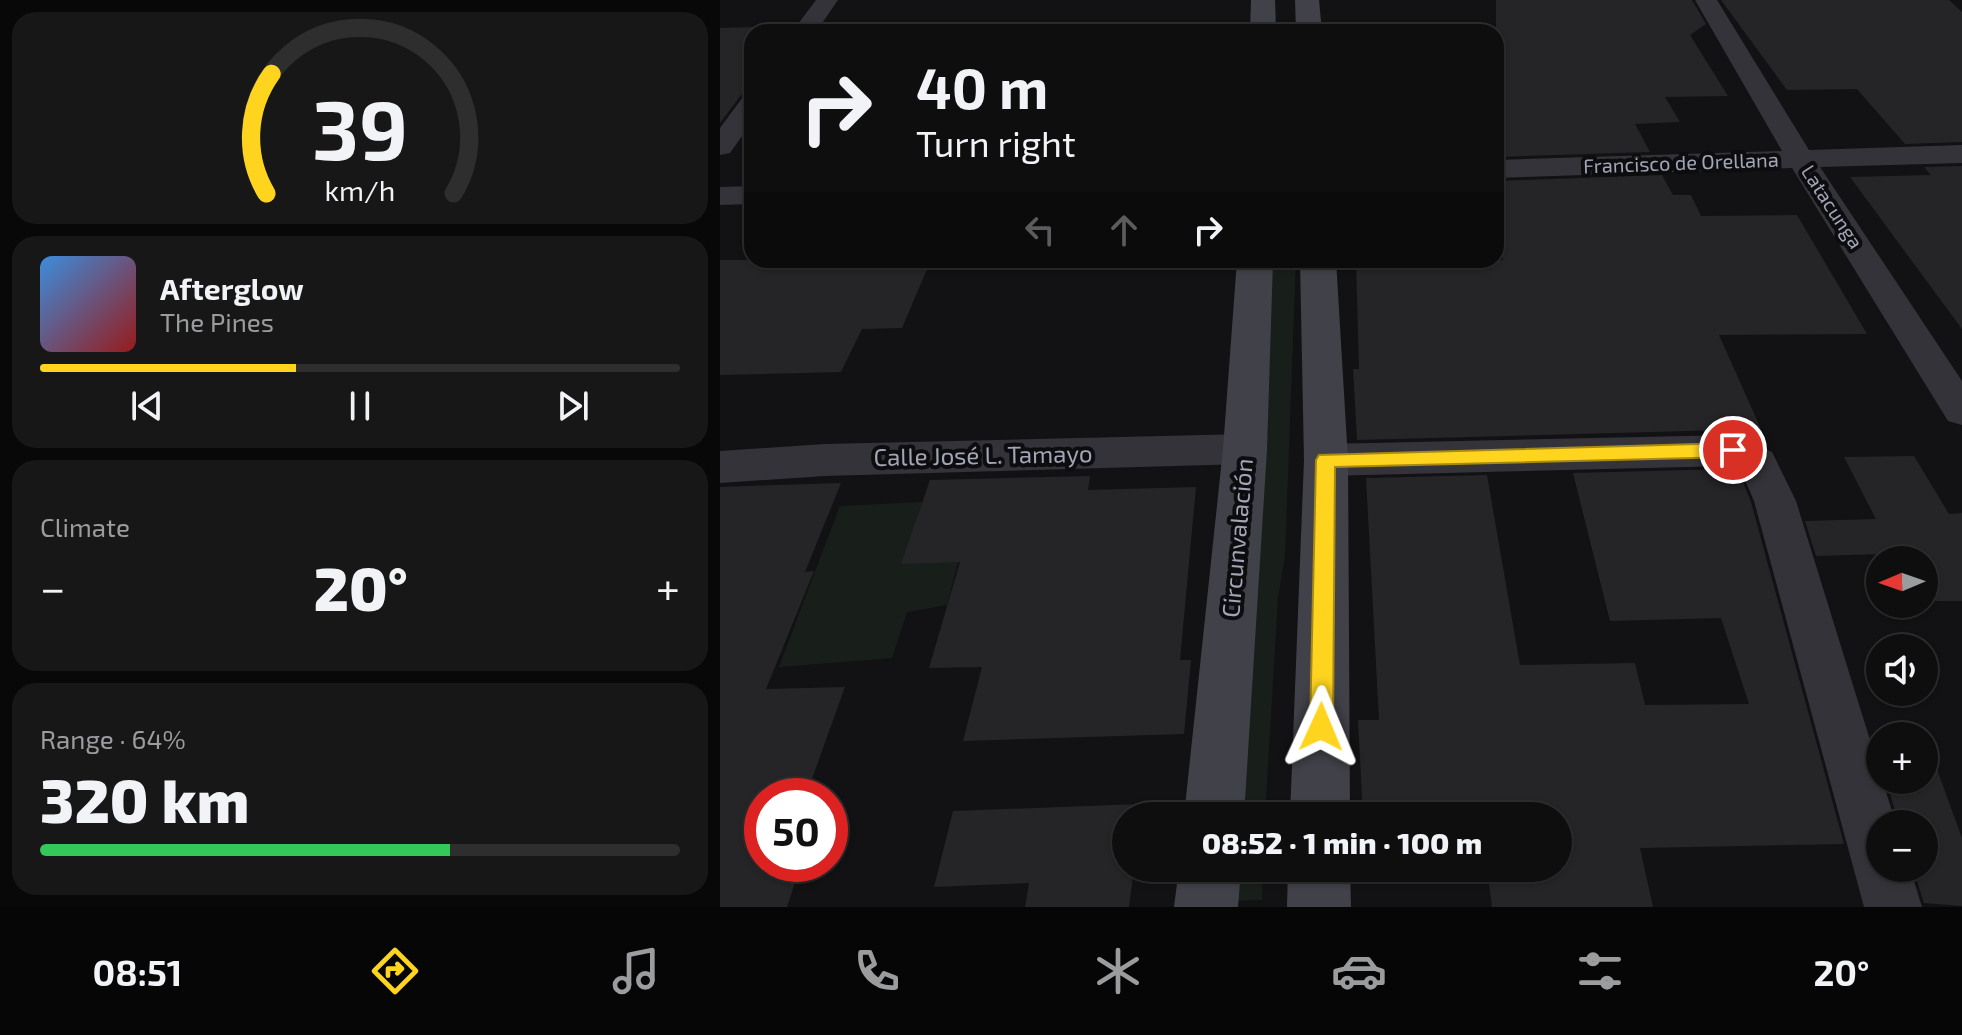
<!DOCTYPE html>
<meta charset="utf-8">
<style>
:root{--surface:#0e0e0f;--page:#171718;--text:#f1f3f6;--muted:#9b9c9e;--line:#2e2e2f;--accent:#ffd41f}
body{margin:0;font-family:"Exo 2",sans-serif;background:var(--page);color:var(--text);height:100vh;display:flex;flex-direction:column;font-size:30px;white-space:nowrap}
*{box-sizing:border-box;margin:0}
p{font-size:26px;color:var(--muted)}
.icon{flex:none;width:44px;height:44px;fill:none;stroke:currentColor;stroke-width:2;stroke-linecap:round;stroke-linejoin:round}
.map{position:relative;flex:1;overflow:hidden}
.drawer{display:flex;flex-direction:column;gap:12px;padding:12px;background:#080808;width:720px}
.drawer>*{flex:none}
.hud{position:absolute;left:24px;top:24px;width:760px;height:244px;border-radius:24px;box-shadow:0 2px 6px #0004,0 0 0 2px var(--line);background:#0e0e0f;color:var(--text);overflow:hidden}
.needle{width:52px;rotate:268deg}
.tools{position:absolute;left:1146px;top:546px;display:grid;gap:16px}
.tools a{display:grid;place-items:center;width:72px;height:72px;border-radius:50%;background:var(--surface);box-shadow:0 2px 6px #0004,0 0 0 2px var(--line);font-size:40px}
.speed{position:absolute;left:24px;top:778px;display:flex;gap:16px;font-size:40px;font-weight:700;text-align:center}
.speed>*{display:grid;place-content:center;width:104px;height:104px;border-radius:50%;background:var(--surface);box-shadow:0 2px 6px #0004,0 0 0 2px var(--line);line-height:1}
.speed .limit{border:12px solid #d22;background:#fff;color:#111}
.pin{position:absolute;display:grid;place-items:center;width:68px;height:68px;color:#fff;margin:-34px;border:4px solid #fff;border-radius:50%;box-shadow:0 2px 8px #0007}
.me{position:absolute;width:88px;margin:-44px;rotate:1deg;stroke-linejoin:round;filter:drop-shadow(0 0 6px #0008)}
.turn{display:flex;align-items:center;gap:28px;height:168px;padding:0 40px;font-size:36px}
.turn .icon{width:104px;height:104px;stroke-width:2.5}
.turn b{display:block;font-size:56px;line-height:68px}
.lanes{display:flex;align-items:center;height:76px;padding:0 40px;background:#0003;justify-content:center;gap:40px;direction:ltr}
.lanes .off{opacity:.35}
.big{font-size:60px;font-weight:800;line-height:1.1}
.drawer .card{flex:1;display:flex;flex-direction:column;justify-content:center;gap:12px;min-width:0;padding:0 28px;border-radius:24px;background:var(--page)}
.drawer .dial{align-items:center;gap:0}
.dial svg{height:208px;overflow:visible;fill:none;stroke:var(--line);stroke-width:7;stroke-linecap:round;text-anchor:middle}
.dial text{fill:var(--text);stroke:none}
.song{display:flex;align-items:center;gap:24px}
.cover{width:96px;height:96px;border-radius:12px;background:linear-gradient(135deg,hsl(210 70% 55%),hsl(0 70% 35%))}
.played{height:8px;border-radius:4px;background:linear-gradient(90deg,var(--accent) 40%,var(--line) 40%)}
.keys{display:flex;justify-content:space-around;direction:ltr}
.heat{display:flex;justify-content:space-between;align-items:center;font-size:44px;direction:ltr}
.charge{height:12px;border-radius:6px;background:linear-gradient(90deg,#34c759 64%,var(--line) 0)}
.trip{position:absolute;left:392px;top:802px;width:460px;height:80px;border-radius:40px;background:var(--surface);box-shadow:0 2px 6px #0004,0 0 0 2px var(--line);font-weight:800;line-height:80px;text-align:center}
.menu{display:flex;height:128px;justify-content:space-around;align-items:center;background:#060606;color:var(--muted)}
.menu .icon{width:56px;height:56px}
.menu .active{color:var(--accent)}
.menu b{font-size:36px;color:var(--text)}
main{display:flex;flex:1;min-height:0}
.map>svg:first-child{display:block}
</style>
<main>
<section class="drawer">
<div class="card dial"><svg viewBox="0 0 100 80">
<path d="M14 69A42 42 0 1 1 86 69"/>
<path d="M14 69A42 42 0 0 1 16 23" stroke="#ffd41f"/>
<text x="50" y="56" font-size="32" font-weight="700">39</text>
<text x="50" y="72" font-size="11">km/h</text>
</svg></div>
<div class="card">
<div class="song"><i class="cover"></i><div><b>Afterglow</b><p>The Pines</p></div></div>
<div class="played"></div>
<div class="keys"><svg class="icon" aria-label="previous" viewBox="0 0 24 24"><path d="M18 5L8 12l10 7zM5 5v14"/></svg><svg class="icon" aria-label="pause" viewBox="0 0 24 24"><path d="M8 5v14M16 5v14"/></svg><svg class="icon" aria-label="next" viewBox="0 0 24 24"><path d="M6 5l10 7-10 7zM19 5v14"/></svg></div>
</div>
<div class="card"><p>Climate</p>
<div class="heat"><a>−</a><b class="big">20°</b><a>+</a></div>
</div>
<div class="card"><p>Range · 64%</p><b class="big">320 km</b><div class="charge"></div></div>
</section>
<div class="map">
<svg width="1242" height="907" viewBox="0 0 1242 907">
<rect width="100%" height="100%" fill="#121214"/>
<g fill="#181f1a">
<polygon points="539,260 576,260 565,556 558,597 545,816 494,816"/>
<polygon points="202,502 189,545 243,542 227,605 187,612 172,658 59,667 120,506"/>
<polygon points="489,868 543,868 542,900 485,902"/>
</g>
<g fill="#252528">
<polygon points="776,0 972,0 986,24 970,35 1008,96 945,97 960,122 915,124 930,152 776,157"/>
<polygon points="1001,0 1229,0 1242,12 1242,142 1185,144 1137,89 1067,90"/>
<polygon points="73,26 69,32 32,32 32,88 21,95 0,123 0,28"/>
<polygon points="1242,166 1242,329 1130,177 1211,175 1204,167"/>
<polygon points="942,175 953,195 971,195 981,216 1077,215 1147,334 999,335 1041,429 637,440 633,369 639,369 636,260 783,260 776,230 776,181"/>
<polygon points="0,260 211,260 182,328 142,329 121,372 0,375"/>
<polygon points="1194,456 1229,514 1242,513 1242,601 1204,601 1204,560 1166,560 1163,554 1096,556 1085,521 1156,519 1124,457"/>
<polygon points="1007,469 1020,475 1031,502 1124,844 920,848 933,907 772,907 767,868 838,868 838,816 643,816 638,720 659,720 646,478 767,475 800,665 915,663 925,705 1029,704 1001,618 890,621 853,473"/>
<polygon points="370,476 368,490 476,487 460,660 471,660 464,734 243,741 262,667 209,668 240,562 181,564 210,480"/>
<polygon points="121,483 85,572 94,571 46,689 125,687 89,787 108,787 104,796 42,796 42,864 81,864 67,907 0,907 0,487"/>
<polygon points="1204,742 1207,742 1242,838 1242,906 1204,903 1193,868 1204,868 1204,824 1179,824 1166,780 1204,780"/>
<polygon points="421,804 419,816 406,816 406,868 414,868 409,907 305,907 309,883 214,887 233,811"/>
</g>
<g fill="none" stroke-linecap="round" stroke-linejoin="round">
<g fill="#333339" fill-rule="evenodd">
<polygon points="96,0 118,0 96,32 72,32"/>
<polygon points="975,0 997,0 1089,150 1242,145 1242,163 1100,167 1242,381 1242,425 1228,421 1072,168 776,178 776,160 1062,151"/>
<polygon points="32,95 32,122 10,153 0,155 0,128 23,97"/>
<polygon points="32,186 32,204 0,205 0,187"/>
<polygon points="525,434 539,438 545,449 539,460 525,464 105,476 0,483 0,451 105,444"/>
<polygon points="1013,435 1052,452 1076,501 1176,824 1160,824 1160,868 1190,868 1202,907 1144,907 1034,501 1022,473 1008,466 606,476 592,471 586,460 592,449 606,444"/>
</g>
<g fill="#414249" fill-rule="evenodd">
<polygon points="531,0 555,0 556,32 530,32"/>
<polygon points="575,0 599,0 602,32 576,32"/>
<polygon points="517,260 553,260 547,449 524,816 464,816 503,449"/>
<polygon points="580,260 616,260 628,460 630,816 570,816 584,460"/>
<polygon points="459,868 521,868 518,907 454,907"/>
<polygon points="568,868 630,868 631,907 567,907"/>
</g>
</g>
<polygon fill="#ffd41f" stroke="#a68a14" stroke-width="2" points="1013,443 1022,450 1013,457 615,467 613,727 610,735 601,738 593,735 590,727 596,460 599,455"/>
<g text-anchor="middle" stroke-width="8" stroke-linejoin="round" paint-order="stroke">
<g font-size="20" fill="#a2a5b6" stroke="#0d0d0f">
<text transform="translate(961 163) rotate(-2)" y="7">Francisco de Orellana</text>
<text transform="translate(1112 207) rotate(57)" y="7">Latacunga</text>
</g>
<g font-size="24" fill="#a2a5b6" stroke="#0d0d0f">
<text transform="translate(263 456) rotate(-1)" y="8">Calle José L. Tamayo</text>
<text transform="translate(518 538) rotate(-85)" y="8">Circunvalación</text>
</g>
</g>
</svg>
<div class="tools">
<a><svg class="needle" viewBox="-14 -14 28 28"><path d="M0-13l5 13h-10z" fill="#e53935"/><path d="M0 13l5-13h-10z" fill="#9b9c9e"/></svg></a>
<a><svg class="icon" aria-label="sound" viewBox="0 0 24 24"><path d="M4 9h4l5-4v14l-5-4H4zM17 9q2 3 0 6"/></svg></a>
<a>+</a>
<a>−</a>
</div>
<div class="speed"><div class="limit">50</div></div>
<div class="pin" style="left:1013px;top:450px;background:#d93025"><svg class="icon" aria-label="arrive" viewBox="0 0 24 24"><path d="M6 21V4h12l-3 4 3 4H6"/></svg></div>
<svg class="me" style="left:601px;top:727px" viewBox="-20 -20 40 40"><path d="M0-17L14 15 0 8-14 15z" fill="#ffd41f" stroke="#fff" stroke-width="4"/></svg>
<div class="trip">08:52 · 1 min · 100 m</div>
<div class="hud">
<div class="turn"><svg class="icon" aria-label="right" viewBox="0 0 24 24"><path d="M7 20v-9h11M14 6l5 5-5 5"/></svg><div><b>40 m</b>Turn right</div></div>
<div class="lanes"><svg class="icon off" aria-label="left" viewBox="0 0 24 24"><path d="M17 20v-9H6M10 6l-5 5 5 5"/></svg><svg class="icon off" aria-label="ahead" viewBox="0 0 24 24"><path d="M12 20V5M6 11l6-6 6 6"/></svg><svg class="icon" aria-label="right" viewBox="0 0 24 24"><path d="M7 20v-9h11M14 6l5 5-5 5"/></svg></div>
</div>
</div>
</main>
<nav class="menu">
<b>08:51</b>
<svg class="icon active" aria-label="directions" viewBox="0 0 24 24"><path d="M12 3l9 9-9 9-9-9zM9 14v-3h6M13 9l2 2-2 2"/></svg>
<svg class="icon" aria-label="music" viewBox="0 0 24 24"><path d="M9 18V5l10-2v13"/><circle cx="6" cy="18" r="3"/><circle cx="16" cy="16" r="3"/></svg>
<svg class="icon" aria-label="phone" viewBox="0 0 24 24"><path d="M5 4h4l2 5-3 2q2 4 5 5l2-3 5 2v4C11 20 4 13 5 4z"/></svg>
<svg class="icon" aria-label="climate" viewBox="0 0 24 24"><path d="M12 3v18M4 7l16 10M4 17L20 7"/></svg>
<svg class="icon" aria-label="car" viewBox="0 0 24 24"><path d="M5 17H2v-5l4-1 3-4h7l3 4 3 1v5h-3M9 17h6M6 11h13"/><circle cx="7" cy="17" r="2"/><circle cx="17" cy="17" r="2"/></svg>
<svg class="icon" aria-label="filters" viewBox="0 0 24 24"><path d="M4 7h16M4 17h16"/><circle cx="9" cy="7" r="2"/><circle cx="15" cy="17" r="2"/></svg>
<b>20°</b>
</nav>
